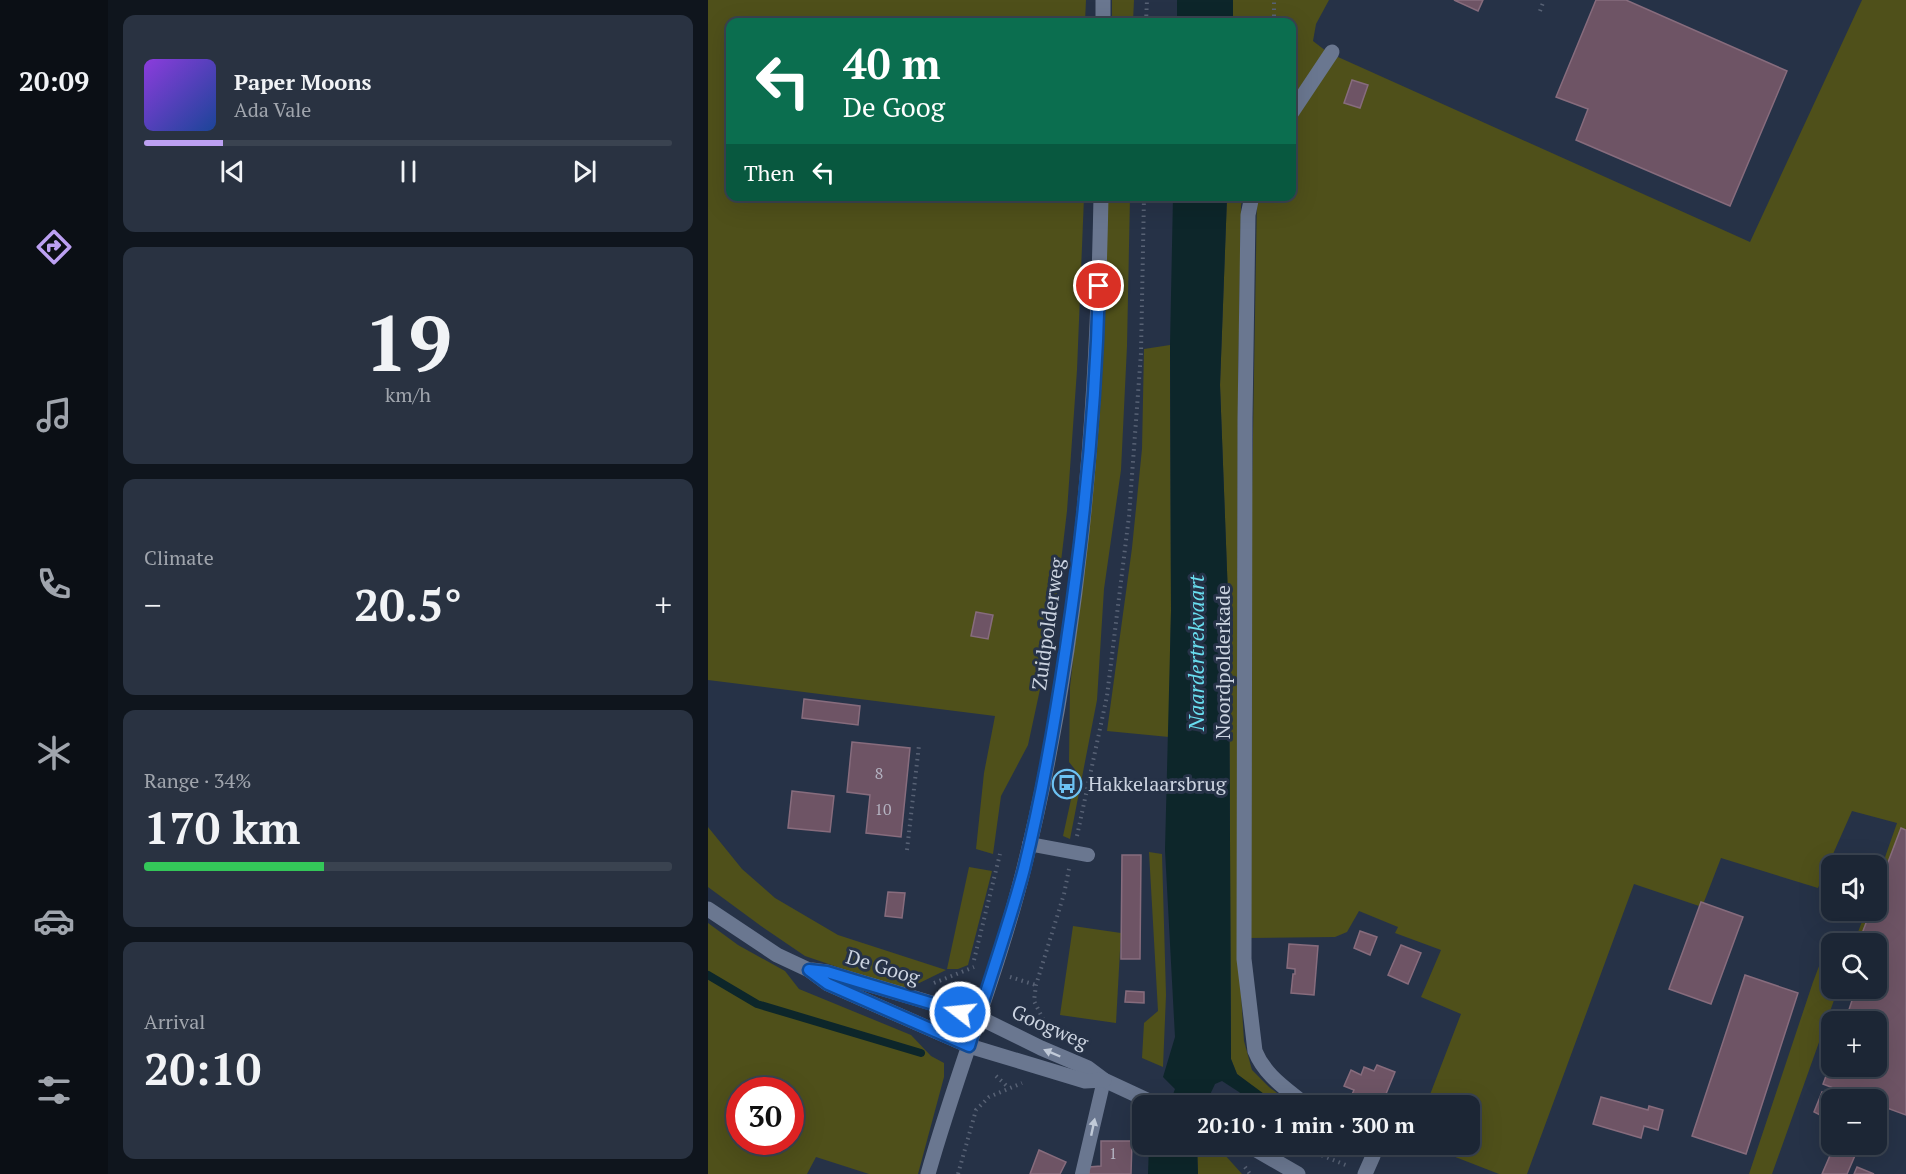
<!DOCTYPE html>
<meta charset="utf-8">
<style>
:root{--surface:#1c2635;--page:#293241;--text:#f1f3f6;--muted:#a0a5ad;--line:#3a4350;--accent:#bca0f2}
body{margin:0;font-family:"PT Serif",serif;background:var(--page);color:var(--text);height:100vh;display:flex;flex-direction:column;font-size:22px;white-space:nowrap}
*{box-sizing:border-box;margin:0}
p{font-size:20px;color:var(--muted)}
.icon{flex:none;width:33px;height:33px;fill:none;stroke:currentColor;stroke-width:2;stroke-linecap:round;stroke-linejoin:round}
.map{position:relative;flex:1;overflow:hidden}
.side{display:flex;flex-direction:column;gap:15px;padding:15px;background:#0f151d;width:600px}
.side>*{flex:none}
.hud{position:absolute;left:18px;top:18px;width:570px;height:183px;border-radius:12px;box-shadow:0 6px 24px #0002,0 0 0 2px var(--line);background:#0b6e4f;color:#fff;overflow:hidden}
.buttons{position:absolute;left:1113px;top:855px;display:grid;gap:12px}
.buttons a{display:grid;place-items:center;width:66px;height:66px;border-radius:12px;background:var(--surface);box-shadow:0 6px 24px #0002,0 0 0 2px var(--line);font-size:30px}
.speed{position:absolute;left:18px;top:1077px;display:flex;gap:12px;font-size:30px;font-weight:700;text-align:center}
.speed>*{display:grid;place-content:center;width:78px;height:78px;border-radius:50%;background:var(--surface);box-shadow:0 6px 24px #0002,0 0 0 2px var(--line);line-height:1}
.speed .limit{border:9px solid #d22;background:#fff;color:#111}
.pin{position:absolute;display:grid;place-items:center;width:51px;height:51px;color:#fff;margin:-26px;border:3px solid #fff;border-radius:50%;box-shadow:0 2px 6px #0007}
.me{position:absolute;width:66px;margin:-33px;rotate:286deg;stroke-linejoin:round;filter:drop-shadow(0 0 4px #0008)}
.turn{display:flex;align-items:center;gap:21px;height:126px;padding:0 18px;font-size:27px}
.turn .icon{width:78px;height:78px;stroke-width:2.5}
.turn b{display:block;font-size:42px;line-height:51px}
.then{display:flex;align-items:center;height:57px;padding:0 18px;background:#0003;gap:12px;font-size:22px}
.big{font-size:45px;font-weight:600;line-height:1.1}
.side .widget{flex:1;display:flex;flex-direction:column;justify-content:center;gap:9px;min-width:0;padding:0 21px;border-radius:12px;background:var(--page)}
.side .dial{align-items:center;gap:0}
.dial b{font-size:78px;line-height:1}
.song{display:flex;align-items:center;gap:18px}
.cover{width:72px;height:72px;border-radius:9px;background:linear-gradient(135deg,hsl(270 70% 55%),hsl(220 70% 35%))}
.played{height:6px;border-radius:3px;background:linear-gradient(90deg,var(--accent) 15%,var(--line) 15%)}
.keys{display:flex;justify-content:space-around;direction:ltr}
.heat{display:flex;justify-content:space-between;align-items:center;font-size:33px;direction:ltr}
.charge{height:9px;border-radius:4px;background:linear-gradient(90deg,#34c759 34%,var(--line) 0)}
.trip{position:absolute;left:424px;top:1095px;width:348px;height:60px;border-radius:12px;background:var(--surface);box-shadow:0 6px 24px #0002,0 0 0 2px var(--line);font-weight:600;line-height:60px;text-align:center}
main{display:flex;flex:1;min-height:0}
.dock{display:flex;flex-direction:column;width:108px;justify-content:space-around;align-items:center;background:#0b0f15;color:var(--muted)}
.dock .icon{width:42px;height:42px}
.dock .active{color:var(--accent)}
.dock b{font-size:27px;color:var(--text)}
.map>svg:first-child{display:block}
</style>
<main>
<nav class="dock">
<b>20:09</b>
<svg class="icon active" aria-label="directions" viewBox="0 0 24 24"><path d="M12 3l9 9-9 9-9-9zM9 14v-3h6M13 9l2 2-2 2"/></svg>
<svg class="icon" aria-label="music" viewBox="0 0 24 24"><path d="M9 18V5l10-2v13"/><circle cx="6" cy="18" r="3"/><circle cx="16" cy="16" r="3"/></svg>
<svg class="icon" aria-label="phone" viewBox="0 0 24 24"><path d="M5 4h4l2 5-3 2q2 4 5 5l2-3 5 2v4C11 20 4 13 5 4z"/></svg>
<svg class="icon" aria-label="climate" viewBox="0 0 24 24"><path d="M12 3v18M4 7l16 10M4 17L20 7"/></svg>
<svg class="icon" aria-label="car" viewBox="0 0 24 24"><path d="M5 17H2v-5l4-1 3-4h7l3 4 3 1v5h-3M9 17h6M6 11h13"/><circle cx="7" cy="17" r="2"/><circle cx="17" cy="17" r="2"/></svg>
<svg class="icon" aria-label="filters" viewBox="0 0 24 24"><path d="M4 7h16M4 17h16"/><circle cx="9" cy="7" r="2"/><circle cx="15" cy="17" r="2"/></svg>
</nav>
<section class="side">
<div class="widget">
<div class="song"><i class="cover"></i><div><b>Paper Moons</b><p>Ada Vale</p></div></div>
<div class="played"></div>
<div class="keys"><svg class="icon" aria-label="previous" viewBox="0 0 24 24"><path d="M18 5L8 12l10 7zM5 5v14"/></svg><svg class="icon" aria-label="pause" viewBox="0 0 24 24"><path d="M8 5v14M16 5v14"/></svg><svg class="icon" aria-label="next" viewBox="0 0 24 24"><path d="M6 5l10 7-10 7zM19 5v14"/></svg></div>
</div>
<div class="widget dial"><b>19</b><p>km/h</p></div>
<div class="widget"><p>Climate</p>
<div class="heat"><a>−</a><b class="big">20.5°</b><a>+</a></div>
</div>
<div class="widget"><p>Range · 34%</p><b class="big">170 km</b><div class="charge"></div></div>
<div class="widget"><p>Arrival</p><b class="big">20:10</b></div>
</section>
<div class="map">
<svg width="1198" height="1174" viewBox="0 0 1198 1174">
<rect width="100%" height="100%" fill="#263247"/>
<g fill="#4f501a" fill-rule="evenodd">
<polygon points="0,0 378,0 377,22 22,22 22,196 376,197 369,370 359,511 345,629 320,745 293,796 285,854 268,849 276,773 287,716 0,680"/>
<polygon points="404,0 426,0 425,22 404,22"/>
<polygon points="525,0 621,0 608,24 605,41 618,51 584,100 584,22 525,22"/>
<polygon points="1154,0 1198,0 1198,953 1150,932 1158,911 1168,910 1169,880 1189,823 1144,811 1110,888 1013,858 994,907 926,884 819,1174 791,1174 737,1153 734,1154 714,1145 762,1144 762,1106 718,1105 753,1014 713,997 733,950 687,933 690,927 651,911 639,932 627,937 540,938 540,732 549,197 584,196 584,122 624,61 630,57 1042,242"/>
<polygon points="400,197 422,197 419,346 413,470 396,589 389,700 362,839 355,836 369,772 361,762 362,687 385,481 397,308"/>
<polygon points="519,197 535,197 533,205 530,394 529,932 536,1041 544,1070 561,1087 585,1105 571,1105 562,1100 529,1074 523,1059 521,623 512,385"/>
<polygon points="462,345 463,611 461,737 399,731 424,548 434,449 436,349"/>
<polygon points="0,827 34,869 67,898 130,935 238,970 197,990 97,956 53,926 0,887"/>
<polygon points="441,852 454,854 458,995 455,1067 434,1058 436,1023 450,1011"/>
<polygon points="261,867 284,871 260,965 250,969 239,969"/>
<path d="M0,923L30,945L77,971L91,989L203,1035L223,1056L236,1063V1077L210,1174H161L108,1157L99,1174H0ZM32,1090H82V1142H32Z"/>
<polygon points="365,926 413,933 408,1023 352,1015"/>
<polygon points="1123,955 1124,988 1130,989 1064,1174 1041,1174 1105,982 1113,961"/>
<polygon points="489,1145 505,1145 516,1154 534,1174 490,1174"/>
</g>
<g fill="#0d262a">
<rect x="469" y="0" width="56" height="22"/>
<polygon points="465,197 519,197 512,385 521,623 523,1059 529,1074 571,1105 544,1105 531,1092 514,1081 507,1084 500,1099 491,1096 487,1105 461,1105 467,1089 455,1077 467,1037 457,850 463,611 462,345"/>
<polygon points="441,1145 489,1145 490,1174 440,1174"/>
</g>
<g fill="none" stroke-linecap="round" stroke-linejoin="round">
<polyline stroke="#0d262a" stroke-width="8" points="0,975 49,1004 213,1053"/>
</g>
<g fill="#6e5465" stroke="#876c7d" stroke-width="1.5">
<polygon points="746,0 775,0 770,11"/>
<polygon points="888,0 918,0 1079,71 1022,206 868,140 880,109 848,97"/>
<polygon points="644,80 660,85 652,108 636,103"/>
<polygon points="268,612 285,615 280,639 263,636"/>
<polygon points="96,699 152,706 150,725 94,718"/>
<polygon points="144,742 202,748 193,837 158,833 162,795 139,792"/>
<polygon points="84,791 126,796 122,832 80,828"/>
<polygon points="1193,828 1198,830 1198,1115 1168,1104 1168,1100 1156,1100 1115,1084 1124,1060 1124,1066 1168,1066 1168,1022 1137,1022 1148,988 1168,988 1168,944 1150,944 1163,910 1168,910 1168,894"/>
<polygon points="414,855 433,855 432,959 413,959"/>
<polygon points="180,892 197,893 194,918 177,916"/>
<polygon points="993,902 1035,917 1003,1004 961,989"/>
<polygon points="652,931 669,937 662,955 646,948"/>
<polygon points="581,944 610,946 606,995 583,993 585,974 587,974 587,969 579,968"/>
<polygon points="693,945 713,953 700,984 680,975"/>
<polygon points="1037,975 1090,993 1038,1154 984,1136"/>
<polygon points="418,991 436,992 436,1003 417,1002"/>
<polygon points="669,1065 687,1072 673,1106 648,1106 646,1101 642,1099 646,1090 636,1086 643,1070 653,1075 656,1067 666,1071"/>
<polygon points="1114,1092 1132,1100 1124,1100 1124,1121 1106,1112"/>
<polygon points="893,1097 940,1110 941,1106 955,1110 950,1130 936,1126 933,1138 885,1124"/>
<polygon points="393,1141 424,1141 423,1174 381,1174 381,1167 393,1166"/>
<polygon points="1127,1144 1152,1144 1139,1174 1114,1174"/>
<polygon points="331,1150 358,1162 352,1174 322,1174"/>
<polygon points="1149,1167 1166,1174 1146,1174"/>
</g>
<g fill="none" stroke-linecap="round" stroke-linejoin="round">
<g stroke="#586275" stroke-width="4" stroke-dasharray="1.5 4.5" stroke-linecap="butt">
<polyline points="832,11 836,0"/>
<polyline points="438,22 439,0"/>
<polyline points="566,22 566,0"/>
<polyline points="369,836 399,696 421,516 433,353 436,196"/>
<polyline points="199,850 211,745"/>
<polyline points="266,960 292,854"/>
<polyline points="302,977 328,985"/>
<polyline points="226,983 266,967"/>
<polyline points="342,1029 339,1027 326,1001 328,985 356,894 361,869"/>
<polyline points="288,1076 301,1088"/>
<polyline points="471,1100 485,1106"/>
<polyline points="586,1144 640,1166"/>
<polyline points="537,1167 542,1174"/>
<polyline points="250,1174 268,1110 281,1097 314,1083"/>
</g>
<g stroke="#6a7790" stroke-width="14">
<polyline points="321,844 380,855"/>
<polyline points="374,1174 396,1080"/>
</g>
<g stroke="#6a7790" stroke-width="15">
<polyline points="584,112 624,52"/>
<path d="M544,196L540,215L537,419L536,959L547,1051C557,1076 579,1089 599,1106"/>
<polyline points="0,909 69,955 101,970 120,984 261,1046"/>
<polyline points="104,970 119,972 270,1017"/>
<polyline points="657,1144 665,1156 657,1174"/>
</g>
<g stroke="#6a7790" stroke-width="15">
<polyline points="270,1017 333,1048 380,1068 396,1080 452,1106"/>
<polyline points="261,1046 377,1081 396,1080"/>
<polyline points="538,1144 590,1174"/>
</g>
<g stroke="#6a7790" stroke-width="15">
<polyline points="395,22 395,0"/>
<path d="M220,1174C249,1071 290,972 316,868C371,649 389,422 393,196"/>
</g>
</g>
<defs><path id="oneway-solid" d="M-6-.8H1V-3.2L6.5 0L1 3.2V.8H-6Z" transform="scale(1.5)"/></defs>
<g fill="#c1cad8">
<use href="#oneway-solid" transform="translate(344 1053) rotate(-157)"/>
<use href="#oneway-solid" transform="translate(385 1127) rotate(-78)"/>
</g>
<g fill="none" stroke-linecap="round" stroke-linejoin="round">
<g stroke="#114b97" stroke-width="15">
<path id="route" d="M252,1012L119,972L101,970L120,984L261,1046C279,987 300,929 316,869C334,796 347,721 358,647C376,527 388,407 391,286"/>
</g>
<use href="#route" stroke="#1a73e8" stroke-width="10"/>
</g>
<defs>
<g id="bus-ring" transform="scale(1.5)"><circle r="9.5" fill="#263247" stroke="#6dc2f3" stroke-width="1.5"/><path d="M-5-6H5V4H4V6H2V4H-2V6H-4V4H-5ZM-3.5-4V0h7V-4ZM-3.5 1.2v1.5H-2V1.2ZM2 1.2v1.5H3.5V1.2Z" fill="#6dc2f3"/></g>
</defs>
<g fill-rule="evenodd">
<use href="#bus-ring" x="359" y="784"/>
</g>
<g text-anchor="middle" stroke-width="6" stroke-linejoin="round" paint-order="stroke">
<g font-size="16" fill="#b4b3c1">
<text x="171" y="779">8</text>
<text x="175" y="815">10</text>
<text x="405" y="1159">1</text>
</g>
<g font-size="20" fill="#cbd3e0" stroke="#263247">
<text transform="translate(340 624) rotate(-82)" y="7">Zuidpolderweg</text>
<text transform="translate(515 662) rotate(-90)" y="7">Noordpolderkade</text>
<text transform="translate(175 967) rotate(17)" y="7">De Goog</text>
<text transform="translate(342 1027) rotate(24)" y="7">Googweg</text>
</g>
<g font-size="20" fill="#cbd3e0" stroke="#263247" text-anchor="start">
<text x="380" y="791">Hakkelaarsbrug</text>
</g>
<g font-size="21" font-style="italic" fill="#69def0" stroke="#263247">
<text transform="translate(489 653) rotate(-90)" y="7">Naardertrekvaart</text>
</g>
</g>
</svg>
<div class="buttons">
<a><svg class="icon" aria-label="sound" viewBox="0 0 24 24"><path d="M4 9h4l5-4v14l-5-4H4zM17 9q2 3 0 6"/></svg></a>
<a><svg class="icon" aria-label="search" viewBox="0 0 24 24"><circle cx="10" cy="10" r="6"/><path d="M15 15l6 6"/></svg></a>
<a>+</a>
<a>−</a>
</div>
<div class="speed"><div class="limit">30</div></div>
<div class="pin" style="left:391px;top:286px;background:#d93025"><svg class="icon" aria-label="arrive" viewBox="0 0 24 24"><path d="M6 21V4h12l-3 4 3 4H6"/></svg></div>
<svg class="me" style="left:252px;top:1012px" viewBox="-20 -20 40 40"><circle r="17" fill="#1a73e8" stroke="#fff" stroke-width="3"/><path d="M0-11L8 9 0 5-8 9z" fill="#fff"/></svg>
<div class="trip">20:10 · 1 min · 300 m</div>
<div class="hud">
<div class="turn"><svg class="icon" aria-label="left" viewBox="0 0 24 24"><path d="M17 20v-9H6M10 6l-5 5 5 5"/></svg><div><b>40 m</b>De Goog</div></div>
<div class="then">Then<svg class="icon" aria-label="left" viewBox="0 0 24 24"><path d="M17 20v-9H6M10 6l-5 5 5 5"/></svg></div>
</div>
</div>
</main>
